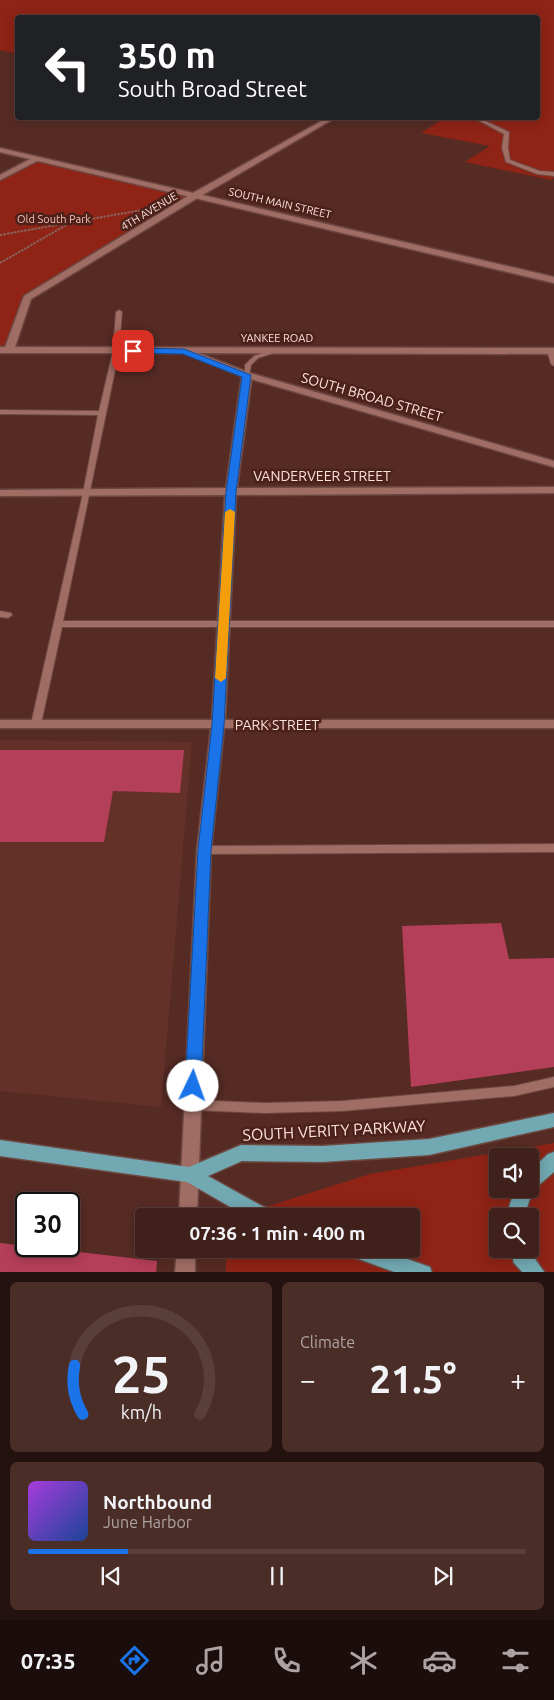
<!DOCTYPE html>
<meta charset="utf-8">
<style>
:root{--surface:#40201b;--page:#4b2d28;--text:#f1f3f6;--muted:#aea3a3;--line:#593e3a;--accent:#1a73e8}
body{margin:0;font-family:Ubuntu,sans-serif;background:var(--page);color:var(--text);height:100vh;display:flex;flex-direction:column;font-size:19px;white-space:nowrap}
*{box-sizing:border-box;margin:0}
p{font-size:16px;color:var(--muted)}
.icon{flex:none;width:28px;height:28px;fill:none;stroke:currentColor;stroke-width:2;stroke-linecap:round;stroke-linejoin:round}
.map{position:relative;height:1272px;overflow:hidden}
.sheet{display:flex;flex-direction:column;gap:10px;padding:10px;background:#23120f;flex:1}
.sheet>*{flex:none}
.guide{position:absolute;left:15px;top:15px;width:525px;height:105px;border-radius:5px;box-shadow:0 2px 12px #0003,0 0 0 1px var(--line);background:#202124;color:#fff;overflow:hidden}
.tools{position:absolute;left:489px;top:1148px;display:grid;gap:10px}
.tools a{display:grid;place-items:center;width:50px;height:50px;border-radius:5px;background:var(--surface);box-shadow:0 2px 12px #0003,0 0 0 1px var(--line);font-size:25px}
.speed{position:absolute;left:15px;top:1192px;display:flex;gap:10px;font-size:25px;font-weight:700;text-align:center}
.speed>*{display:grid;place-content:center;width:65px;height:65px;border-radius:50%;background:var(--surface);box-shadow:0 2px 12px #0003,0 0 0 1px var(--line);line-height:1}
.speed .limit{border:2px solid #111;border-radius:8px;background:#fff;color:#111}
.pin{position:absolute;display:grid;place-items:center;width:42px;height:42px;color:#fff;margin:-21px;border-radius:10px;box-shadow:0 2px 8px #0006}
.me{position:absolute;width:55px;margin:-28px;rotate:3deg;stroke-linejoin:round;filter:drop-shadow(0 0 4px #0008)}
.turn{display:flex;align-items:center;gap:18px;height:105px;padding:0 20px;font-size:22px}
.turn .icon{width:65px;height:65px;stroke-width:2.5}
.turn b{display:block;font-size:35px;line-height:42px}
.big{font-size:38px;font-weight:700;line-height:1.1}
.sheet .tile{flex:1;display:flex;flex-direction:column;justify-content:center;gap:8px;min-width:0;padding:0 18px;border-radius:8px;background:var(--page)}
.sheet .dial{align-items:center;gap:0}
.dial svg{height:130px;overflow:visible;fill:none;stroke:var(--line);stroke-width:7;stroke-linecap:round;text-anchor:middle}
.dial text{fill:var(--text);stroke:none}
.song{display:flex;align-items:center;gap:15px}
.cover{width:60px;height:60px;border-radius:8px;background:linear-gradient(135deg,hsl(280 70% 55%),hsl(220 70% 35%))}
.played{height:5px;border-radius:2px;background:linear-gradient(90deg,var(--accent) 20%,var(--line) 20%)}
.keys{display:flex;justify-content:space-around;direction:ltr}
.heat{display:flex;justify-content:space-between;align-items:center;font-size:28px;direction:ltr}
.sheet .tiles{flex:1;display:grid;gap:10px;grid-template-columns:1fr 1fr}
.tile:last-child{grid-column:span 2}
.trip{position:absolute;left:135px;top:1208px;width:285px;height:50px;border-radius:5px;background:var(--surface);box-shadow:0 2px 12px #0003,0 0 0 1px var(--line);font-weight:700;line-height:50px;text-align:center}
.menu{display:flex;height:80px;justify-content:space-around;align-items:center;background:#1a0d0b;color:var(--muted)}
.menu .icon{width:35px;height:35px}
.menu .selected{color:var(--accent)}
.menu b{font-size:22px;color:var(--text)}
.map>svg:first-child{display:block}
</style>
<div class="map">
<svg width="554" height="1273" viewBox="0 0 554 1273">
<rect width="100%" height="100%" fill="#562b24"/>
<polygon fill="#643129" points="0,740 192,742 161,1107 0,1091"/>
<g fill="#8e2316" fill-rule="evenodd">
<polygon points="0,0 554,0 554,178 551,180 465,162 490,146 421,133 441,120 432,118 538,118 538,18 18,18 17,54 0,50"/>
<polygon points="37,159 196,195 28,298 9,350 0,350 0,178"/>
<path d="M554,1143V1272L226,1273V1249H411V1216H237L370,1174ZM498,1156H530V1189H498ZM498,1216H530V1249H498Z"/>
</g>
<g fill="#b43f58">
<polygon points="0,750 184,750 180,793 113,791 104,842 0,842"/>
<polygon points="501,923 509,959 554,958 554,1067 411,1087 402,926"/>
<polygon points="0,1243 157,1261 156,1273 0,1273"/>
</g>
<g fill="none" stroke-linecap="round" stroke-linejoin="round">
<g stroke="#6d4842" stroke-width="2">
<g id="lane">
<polygon points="474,118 479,118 509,132 508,148 510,160 540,171 554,172 554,176 537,174 506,162 502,148 504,134"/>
<polygon points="119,310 122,312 119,351 63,621 554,621 554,627 62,627 41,724 36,727 33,726 31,724 83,493 98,415 0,414 0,410 99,411 113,351 116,312"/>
<polygon points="278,348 280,349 280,351 258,358 251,365 249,376 245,376 245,365 254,356"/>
<polygon points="550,349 552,350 554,353 554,366 551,364 547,351"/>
<polygon points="0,611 11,613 12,615 8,618 0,617"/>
<polygon points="554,844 554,852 204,854 200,853 199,850 200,847 204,846"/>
<polygon points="554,1077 554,1087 514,1096 342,1111 264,1113 192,1110 188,1109 186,1105 188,1101 192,1100 264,1103 342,1101 514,1086"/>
</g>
</g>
<g stroke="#6d4842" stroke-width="3">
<g id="street">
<polygon points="327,118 335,118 199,197 31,299 14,350 12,352 6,352 4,350 24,296 193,193"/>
<polygon points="34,157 41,159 0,180 0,175"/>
<polygon points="247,372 252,375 237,488 554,487 554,493 236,495 225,720 554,720 554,728 224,728 211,850 197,1216 179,1216 197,850 211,728 0,728 0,720 212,720 225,495 0,496 0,490 226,488 242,375"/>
<polygon points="177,1249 195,1249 195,1273 175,1273"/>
</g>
</g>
<g stroke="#6d4842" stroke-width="3">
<g id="secondary">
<polygon points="0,148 554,277 554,283 0,152"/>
<polygon points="0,347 554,348 554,354 198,353 250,373 554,461 554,467 244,377 184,353 0,353"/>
</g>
</g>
<g stroke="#6d4842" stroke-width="3">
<g id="primary">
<polygon points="554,1113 554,1127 429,1155 322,1162 242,1161 208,1176 262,1206 273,1210 275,1216 246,1216 187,1182 0,1156 0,1140 189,1167 241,1145 322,1146 429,1139"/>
<polygon points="554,1152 554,1172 533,1190 524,1216 506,1216 515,1189 530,1189 530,1171 548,1154"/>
<polygon points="346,1249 379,1249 430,1267 432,1273 397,1273 348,1255"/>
<polygon points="510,1249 528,1249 545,1273 523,1273 514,1263"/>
</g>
</g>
<g stroke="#89635c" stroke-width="2" stroke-dasharray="2.5 1" stroke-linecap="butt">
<polyline points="0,235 142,210"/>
<polyline points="0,263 68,224"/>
</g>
<use href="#lane" fill="#9f6d64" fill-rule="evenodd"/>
<use href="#street" fill="#9f6d64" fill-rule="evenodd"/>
<use href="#secondary" fill="#9f6d64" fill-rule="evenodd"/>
<use href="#primary" fill="#71a8b1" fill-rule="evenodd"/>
</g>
<polygon fill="#1a73e8" stroke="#114b97" points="133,348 184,349 251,375 236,492 224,725 211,850 201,1086 199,1091 193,1093 188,1091 185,1086 198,850 212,725 226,492 242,377 183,354 130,353 129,351"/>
<polygon fill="#f59e0b" points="230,509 235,512 226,678 221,682 215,678 225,512"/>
<g text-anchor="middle" stroke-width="5" stroke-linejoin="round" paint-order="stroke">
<g font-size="11" fill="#fee2dc" stroke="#4b211a">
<text transform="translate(280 203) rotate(13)" y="4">SOUTH MAIN STREET</text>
<text transform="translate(149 211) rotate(-31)" y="4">4TH AVENUE</text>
<text x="277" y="342">YANKEE ROAD</text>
</g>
<g font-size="11" fill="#fcbfb4" stroke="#4b211a">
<text x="54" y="223">Old South Park</text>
</g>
<g font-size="14" fill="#fee2dc" stroke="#4b211a">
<text transform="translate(372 397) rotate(16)" y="5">SOUTH BROAD STREET</text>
<text x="322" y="481">VANDERVEER STREET</text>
<text x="277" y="730">PARK STREET</text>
</g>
<g font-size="16" fill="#fee2dc" stroke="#4b211a">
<text transform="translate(334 1130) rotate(-3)" y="6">SOUTH VERITY PARKWAY</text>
</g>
</g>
</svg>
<div class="tools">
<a><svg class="icon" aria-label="sound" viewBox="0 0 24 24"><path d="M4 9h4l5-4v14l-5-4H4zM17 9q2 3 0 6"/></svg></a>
<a><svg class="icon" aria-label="search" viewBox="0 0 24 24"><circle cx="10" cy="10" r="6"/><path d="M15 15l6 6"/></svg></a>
</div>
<div class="speed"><div class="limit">30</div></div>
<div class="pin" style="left:133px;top:351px;background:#d93025"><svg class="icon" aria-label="arrive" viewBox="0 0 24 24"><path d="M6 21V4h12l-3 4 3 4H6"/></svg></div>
<svg class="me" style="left:193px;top:1086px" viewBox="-20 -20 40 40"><circle r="19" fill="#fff"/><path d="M0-13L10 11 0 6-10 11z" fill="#1a73e8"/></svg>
<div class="trip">07:36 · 1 min · 400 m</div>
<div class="guide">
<div class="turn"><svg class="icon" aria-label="left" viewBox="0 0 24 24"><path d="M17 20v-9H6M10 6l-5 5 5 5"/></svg><div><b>350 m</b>South Broad Street</div></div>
</div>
</div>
<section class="sheet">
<div class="tiles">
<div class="tile dial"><svg viewBox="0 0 100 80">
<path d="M14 69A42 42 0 1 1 86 69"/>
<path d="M14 69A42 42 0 0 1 9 39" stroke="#1a73e8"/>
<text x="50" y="56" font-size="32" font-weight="700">25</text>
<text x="50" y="72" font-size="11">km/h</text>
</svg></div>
<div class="tile"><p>Climate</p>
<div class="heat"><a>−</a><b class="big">21.5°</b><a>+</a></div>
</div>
<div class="tile">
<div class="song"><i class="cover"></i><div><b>Northbound</b><p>June Harbor</p></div></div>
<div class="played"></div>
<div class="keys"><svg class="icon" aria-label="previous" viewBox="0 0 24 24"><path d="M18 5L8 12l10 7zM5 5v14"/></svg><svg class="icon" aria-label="pause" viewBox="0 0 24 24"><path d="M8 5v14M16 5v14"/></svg><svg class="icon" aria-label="next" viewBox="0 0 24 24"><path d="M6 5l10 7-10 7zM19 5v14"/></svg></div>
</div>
</div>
</section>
<nav class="menu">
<b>07:35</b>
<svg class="icon selected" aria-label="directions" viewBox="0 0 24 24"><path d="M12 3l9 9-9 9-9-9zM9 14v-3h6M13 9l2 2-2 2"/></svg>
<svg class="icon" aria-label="music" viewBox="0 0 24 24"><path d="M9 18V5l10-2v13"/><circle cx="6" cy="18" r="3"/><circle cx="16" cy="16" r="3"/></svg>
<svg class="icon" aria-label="phone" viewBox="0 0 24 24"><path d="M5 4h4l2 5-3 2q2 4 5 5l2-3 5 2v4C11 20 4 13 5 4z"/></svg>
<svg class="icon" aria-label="climate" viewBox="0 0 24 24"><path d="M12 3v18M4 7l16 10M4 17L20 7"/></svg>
<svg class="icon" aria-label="car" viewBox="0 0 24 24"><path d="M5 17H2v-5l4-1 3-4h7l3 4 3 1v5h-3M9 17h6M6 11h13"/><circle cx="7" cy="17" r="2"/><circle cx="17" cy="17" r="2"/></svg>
<svg class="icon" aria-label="filters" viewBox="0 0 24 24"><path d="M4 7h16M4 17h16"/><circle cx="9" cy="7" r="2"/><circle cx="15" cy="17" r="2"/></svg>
</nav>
